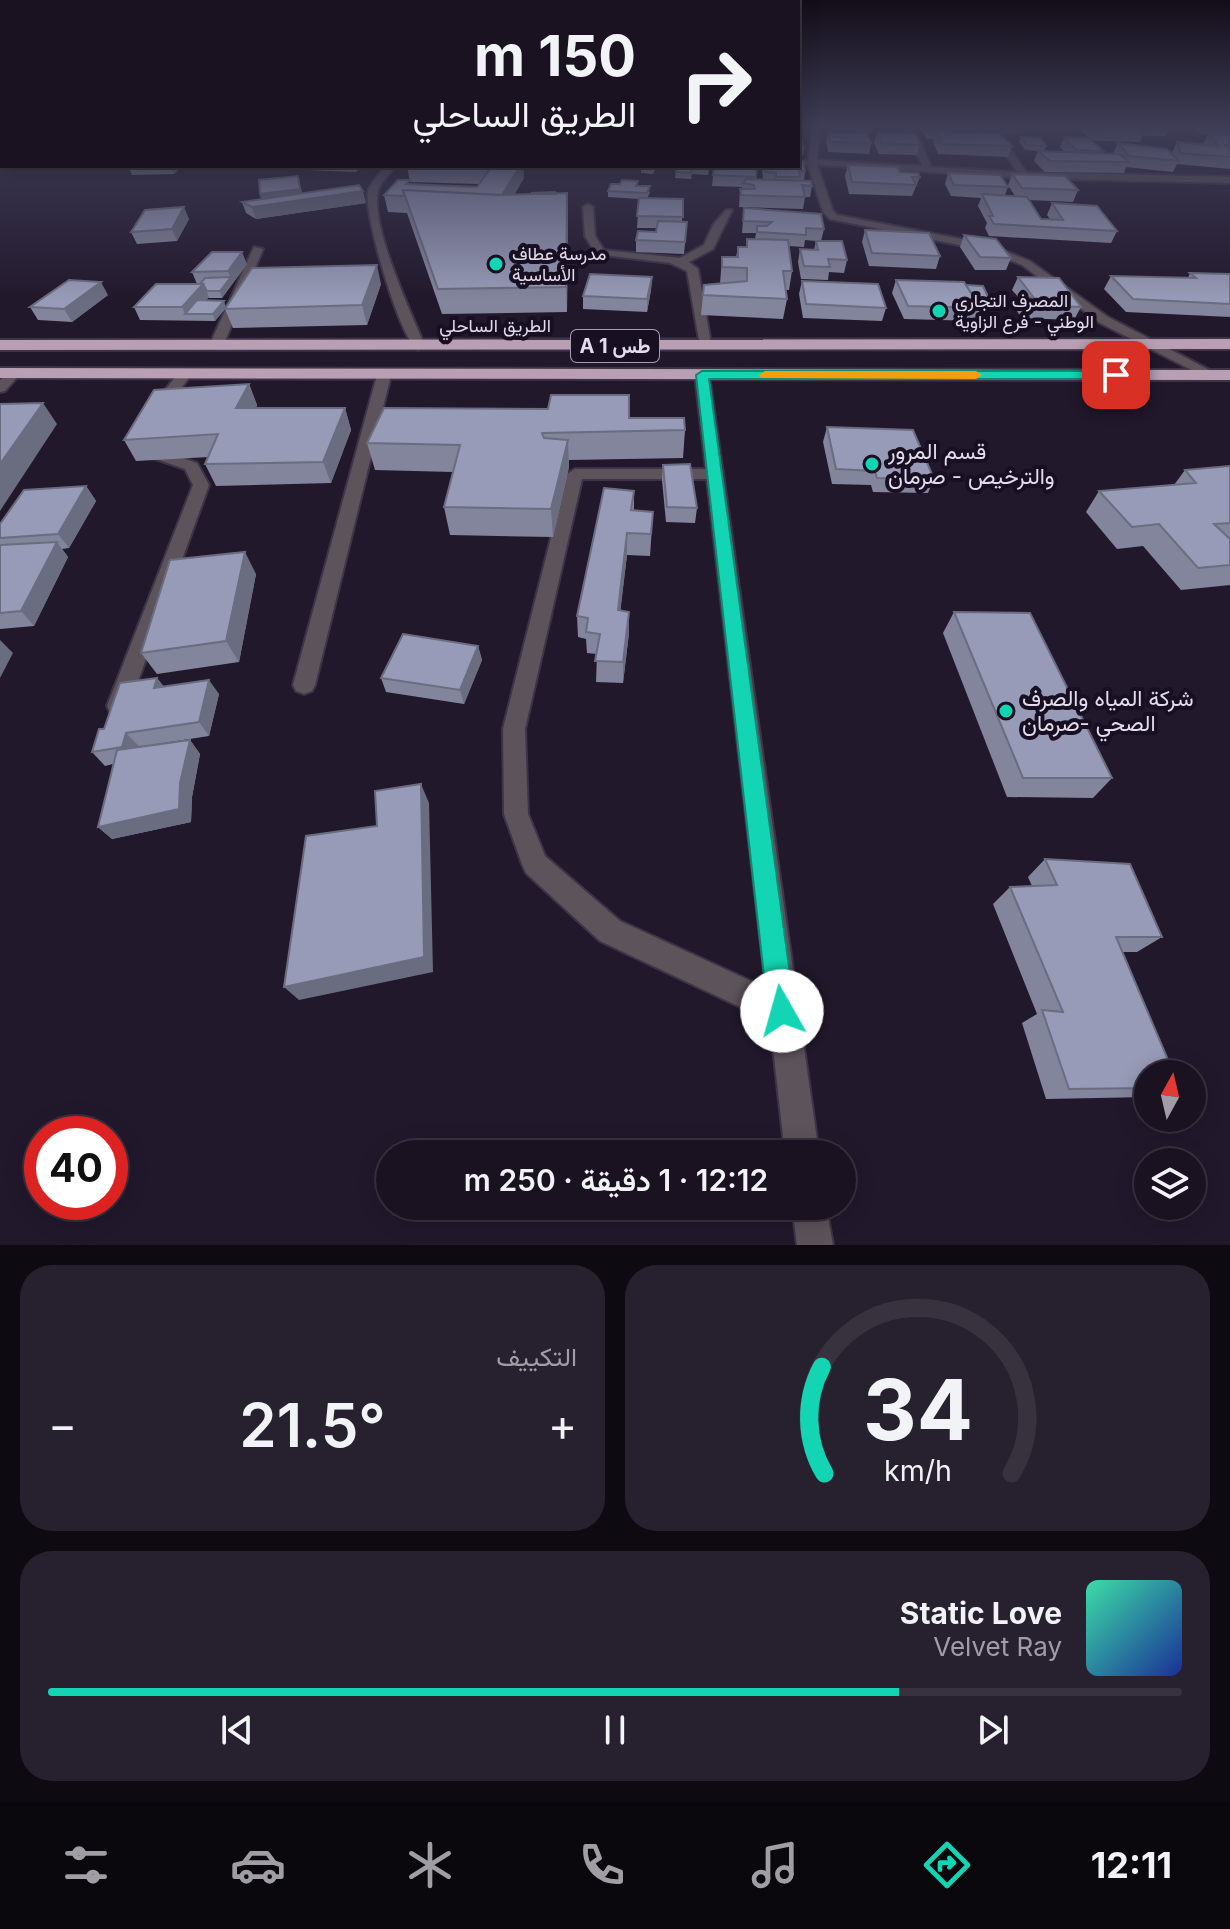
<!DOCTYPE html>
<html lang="ar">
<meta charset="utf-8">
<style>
:root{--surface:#1a1221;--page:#27202e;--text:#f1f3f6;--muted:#9f9ea5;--line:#38323f;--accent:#13d5b3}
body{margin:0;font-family:Inter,Vazirmatn,sans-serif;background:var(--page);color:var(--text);direction:rtl;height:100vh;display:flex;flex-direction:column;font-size:30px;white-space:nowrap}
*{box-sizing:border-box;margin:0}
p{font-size:26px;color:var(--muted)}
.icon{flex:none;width:44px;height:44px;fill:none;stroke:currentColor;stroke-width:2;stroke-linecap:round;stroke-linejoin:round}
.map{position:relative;height:1245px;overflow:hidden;direction:ltr}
.panel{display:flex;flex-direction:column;gap:20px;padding:20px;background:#0e0a12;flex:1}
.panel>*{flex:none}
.top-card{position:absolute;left:0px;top:0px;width:800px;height:168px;box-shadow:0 4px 20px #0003,0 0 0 2px var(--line);direction:rtl;background:#1a1221;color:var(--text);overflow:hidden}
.needle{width:52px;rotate:8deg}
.tools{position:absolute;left:1134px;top:1060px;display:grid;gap:16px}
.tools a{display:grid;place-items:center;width:72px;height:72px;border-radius:50%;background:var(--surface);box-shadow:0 4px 20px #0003,0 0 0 2px var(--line);font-size:40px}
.speed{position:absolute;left:24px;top:1116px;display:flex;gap:16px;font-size:40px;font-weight:700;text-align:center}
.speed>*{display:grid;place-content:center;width:104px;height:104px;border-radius:50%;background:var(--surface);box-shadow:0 4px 20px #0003,0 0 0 2px var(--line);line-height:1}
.speed .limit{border:12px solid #d22;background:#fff;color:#111}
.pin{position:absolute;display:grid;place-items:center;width:68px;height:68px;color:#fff;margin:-34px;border-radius:16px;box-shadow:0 4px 12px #0006}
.me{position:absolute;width:88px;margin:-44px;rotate:353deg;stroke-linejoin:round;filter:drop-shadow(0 0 6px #0008)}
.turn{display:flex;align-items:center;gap:28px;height:168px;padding:0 32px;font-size:36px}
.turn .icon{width:104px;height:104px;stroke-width:2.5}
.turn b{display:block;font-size:56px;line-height:68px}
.big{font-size:60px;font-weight:600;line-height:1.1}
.panel .tile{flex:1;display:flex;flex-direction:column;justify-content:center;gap:12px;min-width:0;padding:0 28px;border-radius:32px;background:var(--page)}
.panel .dial{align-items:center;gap:0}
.dial svg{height:208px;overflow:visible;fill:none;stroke:var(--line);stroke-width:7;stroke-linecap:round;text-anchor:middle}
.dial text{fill:var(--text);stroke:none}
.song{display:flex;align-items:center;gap:24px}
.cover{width:96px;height:96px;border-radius:12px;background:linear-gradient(135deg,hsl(160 70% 55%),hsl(230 70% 35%))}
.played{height:8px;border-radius:4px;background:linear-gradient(90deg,var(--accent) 75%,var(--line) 75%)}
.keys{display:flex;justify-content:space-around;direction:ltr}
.heat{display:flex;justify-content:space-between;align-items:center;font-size:44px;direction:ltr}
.panel .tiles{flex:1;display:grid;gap:20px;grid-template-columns:1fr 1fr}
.tile:last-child{grid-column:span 2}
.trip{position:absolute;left:376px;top:1140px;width:480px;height:80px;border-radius:40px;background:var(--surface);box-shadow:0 4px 20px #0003,0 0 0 2px var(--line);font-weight:600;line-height:80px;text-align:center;direction:rtl}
.menu{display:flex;height:128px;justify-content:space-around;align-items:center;background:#0a070d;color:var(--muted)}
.menu .icon{width:56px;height:56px}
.menu .active{color:var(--accent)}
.menu b{font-size:36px;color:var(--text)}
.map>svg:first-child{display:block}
</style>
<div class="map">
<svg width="1230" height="1245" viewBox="0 0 1230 1245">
<rect width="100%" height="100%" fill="#22182c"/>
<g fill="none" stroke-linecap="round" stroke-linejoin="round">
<g stroke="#3d3447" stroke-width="4">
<g id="minor">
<rect x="0" y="126" width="2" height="4"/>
<polygon points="813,126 821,126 817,160 922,166 913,144 899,126 907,126 921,143 931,167 1017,172 992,131 1056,126 1000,135 1026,172 1230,177 1230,183 1023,178 817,165 833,211 837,215 987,244 1030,261 1108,317 1219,375 1207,378 1100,323 1022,265 984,250 830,219 823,212 808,165 798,162 808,160"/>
<path d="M386,166H395C390,174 380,182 378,191C370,225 411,313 425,346L418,350C401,343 363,213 368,191C371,182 380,173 386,166Z"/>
<polygon points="588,204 593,207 595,236 604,250 680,258 704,245 713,225 726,210 732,210 713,249 689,262 698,269 712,349 700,346 687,271 670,263 596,254 585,236 583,207"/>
<polygon points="254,247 263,249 223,346 211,349 209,346"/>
<polygon points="14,369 21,373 5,391 0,392 0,380"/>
<polygon points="184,371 191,375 162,413 152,413 152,407 179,372"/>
<polygon points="384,371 391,375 315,685 312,691 304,694 296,691 293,685 377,375"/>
<path d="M702,371L709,375L819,1154H785L770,1021L600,941L526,873L522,864L504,814L503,729L567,474L575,469H706L695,375ZM582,479H707L766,988L620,921L545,856L528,814L525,729Z"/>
<polygon points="144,445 197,463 209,485 129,706 126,712 118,715 110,712 107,706 193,485 185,469 138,453 136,450"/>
<polygon points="792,1206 826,1206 833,1245 797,1245"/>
</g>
</g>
<g stroke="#3d3447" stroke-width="4">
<g id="highway">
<polygon points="1230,339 1230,349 0,350 0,340"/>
<polygon points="0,368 1230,370 1230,380 0,378"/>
</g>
</g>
<use href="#minor" fill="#5d535b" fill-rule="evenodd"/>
<use href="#highway" fill="#b89fb3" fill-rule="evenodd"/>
</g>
<g fill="#83859d" fill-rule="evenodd">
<polygon points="830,126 874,126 873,131 868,135 871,143 869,154 828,152 826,141 828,131 831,131"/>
<polygon points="918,126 966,126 969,130 968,132 1012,146 1008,157 938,154 933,141 934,139 927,139"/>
<polygon points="1083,126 1159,126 1168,131 1166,136 1145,136 1143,135 1140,142 1093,141 1081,131"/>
<polygon points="1192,126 1230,126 1230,169 1177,164 1173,172 1126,167 1124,173 1045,172 1034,161 1038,151 1025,150 1019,142 1021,137 1046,146 1044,151 1064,152 1060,147 1064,137 1103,151 1102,154 1114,154 1113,153 1118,143 1172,155 1172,153 1177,142 1203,144 1208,134 1201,134"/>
<polygon points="877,133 920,145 917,155 879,154 874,143"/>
<polygon points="798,138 804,149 803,155 798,154"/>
<polygon points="848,165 900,172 920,177 912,196 849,194 845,176"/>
<polygon points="128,166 182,166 174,174 132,175"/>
<polygon points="305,166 361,166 356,172 306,170"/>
<polygon points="407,166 525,166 523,168 524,178 514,195 567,193 568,215 567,312 442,314 407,213 388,212 384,195 410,184 477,187 479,184 410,182"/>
<polygon points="657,166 653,174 641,173 641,168"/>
<polygon points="663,166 710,166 708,175 692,174 691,179 675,178 676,170 663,169"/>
<path d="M714,166H798L805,171L804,181L812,186L810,197H805L803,209L739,207L740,189H742V187L712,186ZM757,170H762L763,179H756Z"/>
<polygon points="948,173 1008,187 1005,195 1015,196 1008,185 1012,174 1078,190 1073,202 1029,200 1041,219 1050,219 1047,215 1052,203 1117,231 1111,243 989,236 985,228 987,223 978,206 981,198 951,196 945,184"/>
<polygon points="298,176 302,193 366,203 256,219 246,213 242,202 261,199 260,194"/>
<polygon points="638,181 638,186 650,192 647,199 683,199 682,222 687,222 684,254 636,252 636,240 656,232 656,228 637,228 639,199 608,197 608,191 620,184"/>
<polygon points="744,208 824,229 821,241 847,260 844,273 829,272 828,280 801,279 798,262 800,249 814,250 816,241 805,240 804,247 789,246 792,271 789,290 786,290 787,299 783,319 701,315 704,285 720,284 722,257 736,257 738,247 746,247 747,239 755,239 756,233 742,233"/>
<polygon points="189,219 177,241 137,244 131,232"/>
<polygon points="865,230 940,256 936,269 869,266 862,242"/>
<polygon points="964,235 1011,258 1006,270 975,270 960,247"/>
<polygon points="247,264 222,298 208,298 205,301 226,307 381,284 367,325 233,328 225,309 215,321 140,320 134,307 197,284 192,272"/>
<polygon points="1190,273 1230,274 1230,317 1126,312 1104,289 1111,276 1188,278"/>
<polygon points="652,277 651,290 647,312 583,309 583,296"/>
<polygon points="1018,277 1081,307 1074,320 1021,318 1016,309 1020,299 1012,290"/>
<polygon points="896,280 966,285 990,301 987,308 981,307 976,321 904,319 892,293"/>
<polygon points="802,281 886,308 882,321 803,318 799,294"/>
<polygon points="108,295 72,322 38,320 30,307"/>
<polygon points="249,384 257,405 256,408 345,408 351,430 331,483 216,486 205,464 209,457 136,461 124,440"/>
<polygon points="629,418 685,430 683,458 569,460 569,467 553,537 450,535 444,507 453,472 375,470 367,443"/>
<polygon points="827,427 934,479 928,493 873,492 871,485 832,484 823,442"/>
<polygon points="663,465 697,508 695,523 666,522 662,480"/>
<polygon points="1230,466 1230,585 1181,590 1143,546 1117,549 1086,512 1099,491 1174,485 1185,470"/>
<polygon points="86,486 96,501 69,548 62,549 68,557 34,626 0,629 0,524"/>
<polygon points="634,491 634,510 653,512 650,556 627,555 620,611 629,612 629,633 623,683 596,682 597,654 587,653 586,639 578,637 577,616"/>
<polygon points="256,574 239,662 157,674 141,653"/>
<polygon points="954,612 1112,778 1093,798 1007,797 943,633"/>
<polygon points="478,646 482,660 464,704 386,692 381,678"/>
<polygon points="157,678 164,687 219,694 209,736 138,747 190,740 200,754 192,797 191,822 112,839 98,827 113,764 105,766 92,752 104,729"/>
<polygon points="1045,859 1162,937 1137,952 1123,952 1148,1074 1148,1097 1046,1099 1022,1023 1037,1014 993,904 1010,887 1032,886 1028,877"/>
</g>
<g fill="#6a6c80">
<polygon points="869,126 874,126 873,131 864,138 866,128"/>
<polygon points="171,166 182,166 174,174"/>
<polygon points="520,166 523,166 524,178 501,217 499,200"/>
<polygon points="298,176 303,200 363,191 366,203 256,219 252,207 263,205 260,194"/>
<polygon points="567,193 568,215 567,312 566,287"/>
<polygon points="184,207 189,219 177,241 172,229"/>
<polygon points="242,252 247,264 222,298 220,291 231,278 228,271"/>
<polygon points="377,265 381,284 367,325 362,305"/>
<polygon points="652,277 651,290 647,312 647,299"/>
<polygon points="101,282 108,295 72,322 64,309"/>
<polygon points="203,284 209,297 194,314 185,314 182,307"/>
<polygon points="224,301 226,307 215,321 213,314"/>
<polygon points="249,384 257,405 246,429 236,408"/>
<polygon points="43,403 57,424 0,511 0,464"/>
<polygon points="345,408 351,430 331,483 323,462"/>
<polygon points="568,440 569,467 553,537 551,509"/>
<polygon points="86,486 96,501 69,548 58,534"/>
<polygon points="627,533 627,555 618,632 618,610"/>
<polygon points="57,542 68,557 34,626 21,611"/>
<polygon points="245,552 256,574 239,662 226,641"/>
<polygon points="629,612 629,633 623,683 623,662"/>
<polygon points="0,640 13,653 0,678"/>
<polygon points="478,646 482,660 464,704 460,690"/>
<polygon points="157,678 168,692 154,688"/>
<polygon points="209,680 219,694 209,736 199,722"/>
<polygon points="126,733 139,746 134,761 122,747"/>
<polygon points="190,740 200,754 192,797 191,822 112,839 98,827 180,783"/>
<polygon points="421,784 429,803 433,972 299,1000 284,987"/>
</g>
<g fill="#989bb7" stroke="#6a6c80" stroke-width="2">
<polygon points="833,126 869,126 866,128"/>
<polygon points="928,126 966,126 969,130 930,129"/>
<polygon points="1091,126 1137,126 1144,132 1097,131"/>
<polygon points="1139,126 1159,126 1168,131 1147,131"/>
<polygon points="828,131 867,133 871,143 830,142"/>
<polygon points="936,131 998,133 1012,146 941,144"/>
<polygon points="877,133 915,134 920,145 881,143"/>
<polygon points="1208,134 1230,135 1230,146 1225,145 1230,150 1230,157 1181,153 1177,142 1219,146"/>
<polygon points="1021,137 1040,138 1046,146 1027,145"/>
<polygon points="1064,137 1089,138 1103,151 1076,150"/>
<polygon points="798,138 801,138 804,149 798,149"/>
<polygon points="1118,143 1167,149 1179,161 1129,156"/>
<polygon points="1038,151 1119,154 1129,162 1050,161"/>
<polygon points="798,161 803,161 805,171 799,171 800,177 776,177 776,173 766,172 764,166 798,166"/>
<polygon points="848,165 898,167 900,172 918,173 920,177 912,177 916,185 852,182"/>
<polygon points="417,166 520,166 502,195 403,190 404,196 384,195 398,180 410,180 406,184 477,187 490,169"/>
<polygon points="642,166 655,166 653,169 641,168"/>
<polygon points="678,166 692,166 691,173 676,172"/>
<polygon points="714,166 757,166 756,177 713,175"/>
<polygon points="948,173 1000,175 1008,187 954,185"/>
<polygon points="1012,174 1065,176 1078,190 1022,188"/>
<polygon points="298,176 300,189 260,194 259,180"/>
<polygon points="746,179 811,181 812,186 802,185 805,197 741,195 740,189 755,189 754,185 743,183"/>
<polygon points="622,180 638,181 636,186 650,186 647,193 608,191 611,184 620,184"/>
<polygon points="359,185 363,191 252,207 242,202"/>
<polygon points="403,190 499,195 567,193 566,287 438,289"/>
<polygon points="555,192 556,194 532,194 532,193"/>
<polygon points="982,194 1027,197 1041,219 1063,220 1052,203 1097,206 1117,231 994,224 989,216 993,216"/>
<polygon points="639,198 683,199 683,217 637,216"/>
<polygon points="184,207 172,229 131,232 145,210"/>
<polygon points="744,208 821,214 824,229 806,228 806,235 757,232 757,226 767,226 772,222 743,221"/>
<polygon points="658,221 687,222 685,242 636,240 638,231 656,232"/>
<polygon points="865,230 929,233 940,256 872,253"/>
<polygon points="964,235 996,239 1011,258 980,257"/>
<polygon points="747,239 788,240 792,271 783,271 787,299 703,295 704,285 747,281 747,268 722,267 722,257 738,257 738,247 747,247"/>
<polygon points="816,241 842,241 847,260 828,259 830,267 804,266 800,249 818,250"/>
<polygon points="212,252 242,252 228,271 192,272"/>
<polygon points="377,265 362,305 225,309 252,268"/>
<polygon points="1190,273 1230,274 1230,304 1133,299 1111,276 1196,278"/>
<polygon points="590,274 652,277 647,299 583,296"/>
<polygon points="231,277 220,291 207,291 203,284 200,284 205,278"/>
<polygon points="1018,277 1059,278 1081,307 1027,305 1021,296 1034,298"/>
<polygon points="69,280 101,282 64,309 30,307"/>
<polygon points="896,280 964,282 981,308 908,306"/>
<polygon points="802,281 878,284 886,308 806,304"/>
<polygon points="156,284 203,284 182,307 134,307"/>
<polygon points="966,285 983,286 990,301 976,300"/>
<polygon points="197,300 224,301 213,314 185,314"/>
<polygon points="249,384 236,408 345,408 323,462 205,464 218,434 124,440 154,390"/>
<polygon points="551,395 629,395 629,418 684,418 685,430 542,433 544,438 568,440 551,509 444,507 460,445 367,443 384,408 548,409"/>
<polygon points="43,403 0,464 0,404"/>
<polygon points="827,427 913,430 934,479 877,478 875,471 836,469"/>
<polygon points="690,464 697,508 667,507 663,465"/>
<polygon points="1230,466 1230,523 1214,524 1230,539 1230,565 1198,568 1159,524 1132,527 1099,491 1196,483 1185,470"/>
<polygon points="86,486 58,534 0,538 0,524 24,490"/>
<polygon points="604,488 634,491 631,510 653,512 651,534 627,533 618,610 629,612 623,662 595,661 600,634 586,632 588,618 577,616"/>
<polygon points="57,542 21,611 0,613 0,545"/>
<polygon points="245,552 226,641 141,653 170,560"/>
<polygon points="954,612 1030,613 1112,778 1023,778"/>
<polygon points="403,634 478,646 460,690 381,678"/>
<polygon points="157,678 154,688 209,680 199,722 126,733 122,747 92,752 99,729 104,729 120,683"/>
<polygon points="190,740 180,783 179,809 98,827 117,750"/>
<polygon points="421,784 424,957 284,987 306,836 377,826 375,791"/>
<polygon points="1045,859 1130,864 1162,937 1116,937 1174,1074 1148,1074 1148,1088 1069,1089 1042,1010 1063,1012 1010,887 1057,885"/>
</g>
<linearGradient id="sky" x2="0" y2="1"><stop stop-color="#130d18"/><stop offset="0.42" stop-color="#3e3d56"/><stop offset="1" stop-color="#3e3d56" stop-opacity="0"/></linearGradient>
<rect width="1230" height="300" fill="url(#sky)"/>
<polygon fill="#13d5b3" stroke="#0c8a74" stroke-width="2" points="702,371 1116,371 1122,375 1116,379 709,379 795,1011 791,1020 782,1024 772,1020 768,1011 696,375"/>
<polygon fill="#f59e0b" points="765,371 976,371 982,375 976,379 761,378 759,375"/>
<g fill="#13d5b3" stroke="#180f22" stroke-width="3">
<circle cx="496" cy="264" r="8"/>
<circle cx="939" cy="311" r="8"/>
<circle cx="872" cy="464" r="8"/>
<circle cx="1006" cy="711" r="8"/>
</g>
<g text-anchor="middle" stroke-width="8" stroke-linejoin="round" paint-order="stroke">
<g font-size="18" fill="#e3ddeb" stroke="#180f22" text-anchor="start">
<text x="512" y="260">مدرسة عطاف<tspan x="512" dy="21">الأساسية</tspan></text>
<text x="955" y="307">المصرف التجاري<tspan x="955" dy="21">الوطني - فرع الزاوية</tspan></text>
</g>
<g font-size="18" fill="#e3ddeb" stroke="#180f22">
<text x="495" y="332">الطريق الساحلي</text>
</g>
<rect fill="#180f22" stroke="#a69faf" stroke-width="2" x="571" y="330" width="88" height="32" rx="6"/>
<g font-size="20" font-weight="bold" fill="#e3ddeb">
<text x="615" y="353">A 1 طس</text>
</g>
<g font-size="22" fill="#e3ddeb" stroke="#180f22" text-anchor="start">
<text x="888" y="459">قسم المرور<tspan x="888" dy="25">والترخيص - صرمان</tspan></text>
<text x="1022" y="706">شركة المياه والصرف<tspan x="1022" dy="25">الصحي -صرمان</tspan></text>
</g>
</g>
</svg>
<div class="tools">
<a><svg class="needle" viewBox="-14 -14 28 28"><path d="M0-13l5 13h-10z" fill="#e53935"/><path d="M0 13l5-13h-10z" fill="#9f9ea5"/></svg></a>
<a><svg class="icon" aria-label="layers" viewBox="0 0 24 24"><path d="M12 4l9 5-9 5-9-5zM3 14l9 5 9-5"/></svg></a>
</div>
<div class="speed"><div class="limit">40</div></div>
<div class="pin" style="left:1116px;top:375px;background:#d93025"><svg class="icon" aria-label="arrive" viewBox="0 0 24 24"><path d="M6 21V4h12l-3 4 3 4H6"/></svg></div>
<svg class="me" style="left:782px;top:1011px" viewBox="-20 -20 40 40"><circle r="19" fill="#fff"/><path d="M0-13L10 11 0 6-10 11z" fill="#13d5b3"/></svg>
<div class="trip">12:12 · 1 دقيقة · 250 m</div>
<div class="top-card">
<div class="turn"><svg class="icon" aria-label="right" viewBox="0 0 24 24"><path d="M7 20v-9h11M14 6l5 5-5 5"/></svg><div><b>150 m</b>الطريق الساحلي</div></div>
</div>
</div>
<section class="panel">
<div class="tiles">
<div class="tile dial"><svg viewBox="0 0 100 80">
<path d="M14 69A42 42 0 1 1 86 69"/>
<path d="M14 69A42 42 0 0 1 13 28" stroke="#13d5b3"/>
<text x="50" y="56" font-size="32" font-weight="700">34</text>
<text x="50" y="72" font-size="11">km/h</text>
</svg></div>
<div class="tile"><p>التكييف</p>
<div class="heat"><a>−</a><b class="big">21.5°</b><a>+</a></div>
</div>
<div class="tile">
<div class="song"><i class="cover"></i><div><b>Static Love</b><p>Velvet Ray</p></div></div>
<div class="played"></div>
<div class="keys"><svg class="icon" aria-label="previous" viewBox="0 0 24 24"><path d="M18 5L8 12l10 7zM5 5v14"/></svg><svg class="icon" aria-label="pause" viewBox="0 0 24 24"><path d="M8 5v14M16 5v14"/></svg><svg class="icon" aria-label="next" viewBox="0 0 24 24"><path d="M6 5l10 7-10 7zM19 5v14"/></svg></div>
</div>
</div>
</section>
<nav class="menu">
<b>12:11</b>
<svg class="icon active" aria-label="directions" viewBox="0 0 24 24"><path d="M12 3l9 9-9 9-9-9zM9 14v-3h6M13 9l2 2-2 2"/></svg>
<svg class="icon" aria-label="music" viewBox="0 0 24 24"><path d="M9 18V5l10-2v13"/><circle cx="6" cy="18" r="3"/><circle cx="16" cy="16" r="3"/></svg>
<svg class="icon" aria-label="phone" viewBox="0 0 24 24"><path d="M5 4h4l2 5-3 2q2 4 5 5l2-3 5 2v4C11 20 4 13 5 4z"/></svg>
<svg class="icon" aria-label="climate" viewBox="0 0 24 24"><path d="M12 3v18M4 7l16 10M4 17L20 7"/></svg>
<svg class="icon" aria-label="car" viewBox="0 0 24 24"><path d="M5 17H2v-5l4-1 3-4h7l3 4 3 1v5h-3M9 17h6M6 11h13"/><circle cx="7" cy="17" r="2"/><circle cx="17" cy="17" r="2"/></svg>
<svg class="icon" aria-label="filters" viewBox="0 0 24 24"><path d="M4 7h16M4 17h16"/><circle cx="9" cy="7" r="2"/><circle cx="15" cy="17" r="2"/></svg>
</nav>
